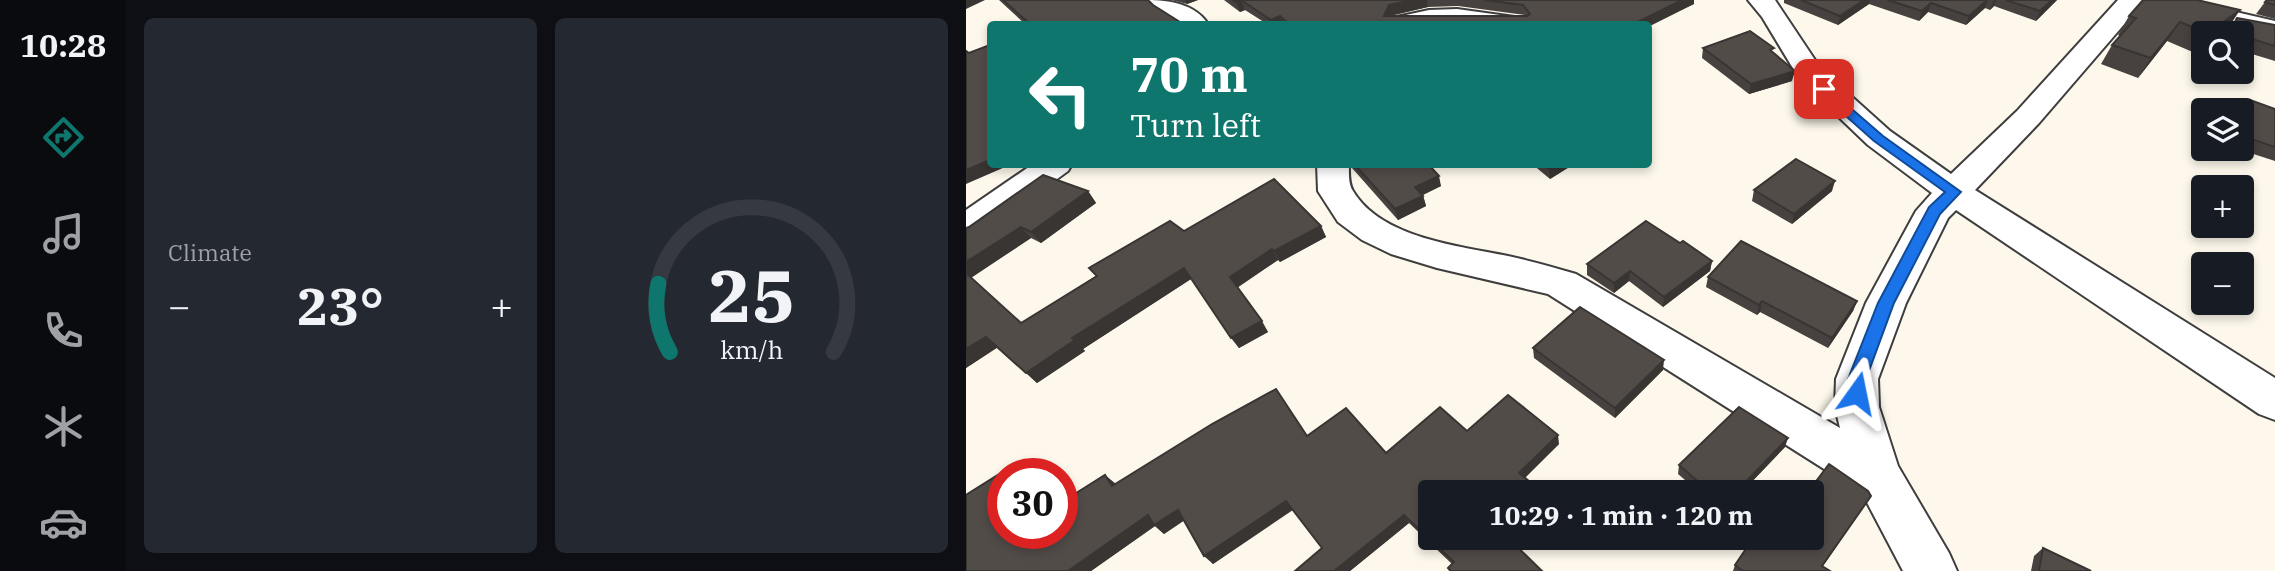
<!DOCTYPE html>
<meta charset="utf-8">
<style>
:root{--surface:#171b24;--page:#242831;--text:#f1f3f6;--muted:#9ea1a6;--line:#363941;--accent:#0f766e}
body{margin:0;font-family:"IBM Plex Serif",serif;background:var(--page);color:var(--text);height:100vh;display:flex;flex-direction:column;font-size:26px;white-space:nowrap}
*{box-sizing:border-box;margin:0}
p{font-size:23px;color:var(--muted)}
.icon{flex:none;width:38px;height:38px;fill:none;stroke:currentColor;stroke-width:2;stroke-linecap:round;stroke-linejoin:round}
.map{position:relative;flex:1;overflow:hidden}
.drawer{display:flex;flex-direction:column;gap:18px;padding:18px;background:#0d0f14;width:840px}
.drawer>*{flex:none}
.guide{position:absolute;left:21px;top:21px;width:665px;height:147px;border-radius:7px;box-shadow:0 4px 10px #0003;background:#0f766e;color:#fff;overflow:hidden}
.controls{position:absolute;left:1225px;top:21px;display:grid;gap:14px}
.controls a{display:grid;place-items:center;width:63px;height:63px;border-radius:7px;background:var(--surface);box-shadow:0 4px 10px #0003;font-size:35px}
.speed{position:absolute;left:21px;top:458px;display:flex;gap:14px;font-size:35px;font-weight:700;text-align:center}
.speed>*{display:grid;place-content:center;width:91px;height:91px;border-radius:50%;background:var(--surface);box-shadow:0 4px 10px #0003;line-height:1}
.speed .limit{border:10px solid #d22;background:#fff;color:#111}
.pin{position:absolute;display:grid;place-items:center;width:60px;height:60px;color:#fff;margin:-30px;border-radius:14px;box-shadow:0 4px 10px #0006}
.me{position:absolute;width:77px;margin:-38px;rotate:12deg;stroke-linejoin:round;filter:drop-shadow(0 0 5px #0008)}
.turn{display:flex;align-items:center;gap:24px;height:147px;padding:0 28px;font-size:32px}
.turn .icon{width:91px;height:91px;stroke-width:2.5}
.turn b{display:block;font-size:49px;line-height:60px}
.big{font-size:52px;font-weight:800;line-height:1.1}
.drawer .card{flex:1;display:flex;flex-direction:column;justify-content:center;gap:10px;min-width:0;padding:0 24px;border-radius:10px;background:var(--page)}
.drawer .dial{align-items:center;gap:0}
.dial svg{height:182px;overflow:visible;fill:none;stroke:var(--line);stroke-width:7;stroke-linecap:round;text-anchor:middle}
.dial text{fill:var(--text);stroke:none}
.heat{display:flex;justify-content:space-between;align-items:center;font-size:38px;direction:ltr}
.drawer .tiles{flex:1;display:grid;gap:18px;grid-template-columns:repeat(2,1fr)}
.trip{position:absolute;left:452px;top:480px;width:406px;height:70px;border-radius:7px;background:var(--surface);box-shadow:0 4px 10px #0003;font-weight:800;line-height:70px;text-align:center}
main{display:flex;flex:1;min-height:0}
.dock{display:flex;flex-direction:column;width:126px;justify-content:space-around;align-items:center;background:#090b0e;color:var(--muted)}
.dock .icon{width:49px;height:49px}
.dock .selected{color:var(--accent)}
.dock b{font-size:32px;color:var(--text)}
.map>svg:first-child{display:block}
</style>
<main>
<nav class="dock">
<b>10:28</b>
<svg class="icon selected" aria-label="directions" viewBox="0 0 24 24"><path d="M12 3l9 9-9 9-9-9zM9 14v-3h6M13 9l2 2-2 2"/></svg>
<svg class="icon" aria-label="music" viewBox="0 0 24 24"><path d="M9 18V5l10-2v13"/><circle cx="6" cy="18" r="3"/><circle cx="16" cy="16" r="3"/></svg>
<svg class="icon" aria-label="phone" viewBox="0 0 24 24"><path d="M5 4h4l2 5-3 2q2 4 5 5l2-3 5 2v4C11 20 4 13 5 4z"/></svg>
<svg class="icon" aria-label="climate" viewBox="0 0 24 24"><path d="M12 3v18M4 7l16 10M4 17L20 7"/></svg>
<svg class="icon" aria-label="car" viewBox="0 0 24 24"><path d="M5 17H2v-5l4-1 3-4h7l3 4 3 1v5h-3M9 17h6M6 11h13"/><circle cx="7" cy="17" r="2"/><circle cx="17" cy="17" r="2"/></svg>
</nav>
<section class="drawer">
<div class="tiles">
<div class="card"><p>Climate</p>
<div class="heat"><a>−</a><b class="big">23°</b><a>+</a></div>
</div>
<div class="card dial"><svg viewBox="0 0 100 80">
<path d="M14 69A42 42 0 1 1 86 69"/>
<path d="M14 69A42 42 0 0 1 9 39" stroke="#0f766e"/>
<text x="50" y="56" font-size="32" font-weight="700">25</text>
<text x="50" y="72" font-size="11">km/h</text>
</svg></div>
</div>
</section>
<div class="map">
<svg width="1309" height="571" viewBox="0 0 1309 571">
<rect width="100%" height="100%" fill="#fdf8eb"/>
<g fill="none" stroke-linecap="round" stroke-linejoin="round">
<g stroke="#3e3e3e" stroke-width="4">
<g id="minor">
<path d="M181,0C203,0 229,4 242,24C217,26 197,22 181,0Z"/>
<path d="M782,0H809L855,69L924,131L985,174L1051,111L1152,0H1179L1073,123L1009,190L1309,378V420L1293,414L990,210L982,218L940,303L912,379L913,407L932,466L983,553L991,571H937L896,493L582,294L471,268L425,254L396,240L372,222L352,191L351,164H383C383,173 382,183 387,191C415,238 493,246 542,256C565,261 587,267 610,274L874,428L869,407L870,379L900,303L950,211L966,193L902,145L834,80L796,17Z"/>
<path d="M1180,0H1218L1309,21V37C1286,32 1191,15 1180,0Z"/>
<polygon points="491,9 556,18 560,24 422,24 426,18 463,10"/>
<polygon points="67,164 106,164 102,171 13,236 0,240 0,210"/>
</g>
</g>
<use href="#minor" fill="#fff" fill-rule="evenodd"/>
</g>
<g fill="#47413f" fill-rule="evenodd">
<polygon points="33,0 182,0 187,5 217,24 59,24"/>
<polygon points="205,0 232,0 221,4"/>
<path d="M258,0H728V4L682,24H301L279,10L274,12ZM492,6L559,15V16H425L462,7Z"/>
<polygon points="818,0 1091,0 1070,21 1028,6 1024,10 1019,8 1000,25 962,12 953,21 903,4 872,25 818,3"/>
<polygon points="1177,0 1261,30 1256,33 1237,33 1237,47 1229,53 1201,41 1172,78 1135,64 1146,45 1154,36 1152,35 1163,16"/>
<polygon points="1309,0 1309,19 1290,14 1299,2"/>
<polygon points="1271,18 1309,25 1309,61 1276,51 1276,33 1261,33"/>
<polygon points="737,48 807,53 826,81 783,94 736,58"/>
<polygon points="1284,100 1309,109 1309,161 1272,149 1276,149 1276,111"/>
<polygon points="384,164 462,164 475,186 457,195 460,206 432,220 386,168"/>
<polygon points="566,164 608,164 584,179"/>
<polygon points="788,190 866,191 826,224 786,201"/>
<polygon points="122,191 130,203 75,243 65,238 5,277 55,323 130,276 123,268 218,231 355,226 360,237 314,262 312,260 271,287 302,332 273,348 225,279 117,349 119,351 71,383 32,347 0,368 3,227"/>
<polygon points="714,243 746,261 744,271 697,307 663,281 648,293 621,275 621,264"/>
<polygon points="742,277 891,301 887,311 862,348 794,312 791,315 740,287"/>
<polygon points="567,348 697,370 649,418 568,358"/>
<polygon points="501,431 593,444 559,477 565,490 464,492 576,571 483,571 482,568 486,564 443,523 384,571 329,571 356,548 327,510 247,564 218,520 198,534 189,526 125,571 0,571 37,534 96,534 150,484 341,436 420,453"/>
<polygon points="819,447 776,492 733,492 712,474 713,465"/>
<polygon points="905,496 857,566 864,571 767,571 769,565"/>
<polygon points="1077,548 1125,571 1065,571 1068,556"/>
</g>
<g fill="#393533">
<polygon points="0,0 19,0 0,9"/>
<polygon points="219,0 232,0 221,4"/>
<polygon points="275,0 279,10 274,12 270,2"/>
<polygon points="448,0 461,0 462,7 425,15 418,16 423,5"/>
<polygon points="716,0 728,0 728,4 682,27 682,24 668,24"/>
<polygon points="898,0 904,0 903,4 872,25 874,16"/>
<polygon points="1022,0 1019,8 1000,25 1003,16"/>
<polygon points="1028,0 1030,0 1028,6 1024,10"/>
<polygon points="1086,0 1091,0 1070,21 1074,11"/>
<polygon points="965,3 962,12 953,21 956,11"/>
<polygon points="1274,10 1261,30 1256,33 1242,33"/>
<polygon points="314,16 318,24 307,24 305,20"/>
<polygon points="1214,22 1201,41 1172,78 1185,58"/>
<polygon points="1237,40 1237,47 1229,53"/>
<polygon points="829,71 826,81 783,94 785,84"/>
<polygon points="24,160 24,164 46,164 0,184 0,170"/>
<polygon points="589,164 608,164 584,179 583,168"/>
<polygon points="473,176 475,186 452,197 449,187"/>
<polygon points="869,181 866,191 826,224 828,214"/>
<polygon points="122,191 130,203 75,243 65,232"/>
<polygon points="457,196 460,206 432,220 429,209"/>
<polygon points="355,226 360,237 314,262 308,251"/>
<polygon points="55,227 65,238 5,278 0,273 0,262"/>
<polygon points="306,249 312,260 271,288 264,277"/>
<polygon points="746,261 744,271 697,307 698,297"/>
<polygon points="218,268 225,279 117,349 119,351 71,383 60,373 106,338"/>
<polygon points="664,271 663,281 648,293 648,283"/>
<polygon points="796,301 794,312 791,315 793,305"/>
<polygon points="891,301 887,311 862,348 866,338"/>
<polygon points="296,321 302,332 273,348 265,338"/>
<polygon points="20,337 32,347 0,368 0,349"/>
<polygon points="698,360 697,370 649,418 649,408"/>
<polygon points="592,435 593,444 555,482 553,473"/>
<polygon points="822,438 819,447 776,492 770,492"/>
<polygon points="139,475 150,484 146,486"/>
<polygon points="563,481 565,490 563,492 553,492"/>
<polygon points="320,501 327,509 247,564 238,556"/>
<polygon points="212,510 222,518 198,534 189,526 125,571 102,571 182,515"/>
<polygon points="438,515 443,523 384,571 368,571"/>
</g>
<g fill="#524c49" stroke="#393533" stroke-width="2">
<polygon points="37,0 182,0 187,5 217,24 64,24"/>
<polygon points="267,0 448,0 423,5 418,16 561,16 564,14 557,5 518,0 716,0 668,24 323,24 314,16 305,20 275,0 270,2"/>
<polygon points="835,0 898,0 874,16"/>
<polygon points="922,0 1021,0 1003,16 965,3 956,11"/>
<polygon points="1040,0 1086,0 1074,11"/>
<polygon points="1177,0 1231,0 1274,10 1242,33 1214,22 1185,58 1146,45 1170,18 1163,16"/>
<polygon points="1301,0 1309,0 1309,5 1299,2"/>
<polygon points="1271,18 1309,25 1309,46 1276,36 1276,33 1263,33"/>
<polygon points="784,31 808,48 804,50 829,71 785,84 737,48"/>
<polygon points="24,45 24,160 0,170 0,51 3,53"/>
<polygon points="1284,100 1309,109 1309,147 1276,136 1276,122"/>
<polygon points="830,159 869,181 828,214 788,190"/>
<polygon points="388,164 462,164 473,176 449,187 457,196 429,209"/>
<polygon points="578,164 589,164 583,168"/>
<polygon points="77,175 122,191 65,232 55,227 0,262 0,228 3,227"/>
<polygon points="308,179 355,226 308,251 306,249 264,277 296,321 265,338 218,268 106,338 109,340 60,373 20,337 0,349 0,273 55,323 131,276 123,268 204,221 218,231"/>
<polygon points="680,221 714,243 717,241 746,261 698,297 664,271 648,283 621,264"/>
<polygon points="775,241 891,301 866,338 796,301 793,305 742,277"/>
<polygon points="614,307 698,360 649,408 567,348"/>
<polygon points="310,389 341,436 380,408 420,453 474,407 501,431 542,395 592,435 553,473 563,481 553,492 464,492 464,537 541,537 576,571 485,571 482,568 488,562 438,515 368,571 329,571 356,548 320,501 238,556 212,510 188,525 182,515 102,571 0,571 0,495 35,473 37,477 37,534 96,534 96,502 139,475 146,486 246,424"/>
<polygon points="773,407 822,438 770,492 744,492 713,465"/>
<polygon points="863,464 902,491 905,496 856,566 864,571 777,571 769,565 788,537 845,537 845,492 842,492"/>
<polygon points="1077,548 1125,571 1073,571"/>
</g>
<polygon fill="#1a73e8" stroke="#114b97" stroke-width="2" points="858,85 917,136 995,192 974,214 928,303 900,379 897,399 891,401 885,399 882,379 912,303 963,207 979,192 908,141 853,92 851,89"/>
</svg>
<div class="controls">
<a><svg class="icon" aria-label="search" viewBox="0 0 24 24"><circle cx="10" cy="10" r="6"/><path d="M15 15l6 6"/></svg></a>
<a><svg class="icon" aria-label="layers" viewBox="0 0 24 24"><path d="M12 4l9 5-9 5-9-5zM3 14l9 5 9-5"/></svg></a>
<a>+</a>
<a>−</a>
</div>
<div class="speed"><div class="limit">30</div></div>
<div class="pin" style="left:858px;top:89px;background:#d93025"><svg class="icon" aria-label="arrive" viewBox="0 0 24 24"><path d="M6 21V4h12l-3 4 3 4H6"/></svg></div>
<svg class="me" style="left:891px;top:393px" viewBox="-20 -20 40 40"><path d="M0-17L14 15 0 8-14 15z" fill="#1a73e8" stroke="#fff" stroke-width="4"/></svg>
<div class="trip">10:29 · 1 min · 120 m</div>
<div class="guide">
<div class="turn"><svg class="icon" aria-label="left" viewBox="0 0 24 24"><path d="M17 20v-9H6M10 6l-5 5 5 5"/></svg><div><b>70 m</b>Turn left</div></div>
</div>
</div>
</main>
